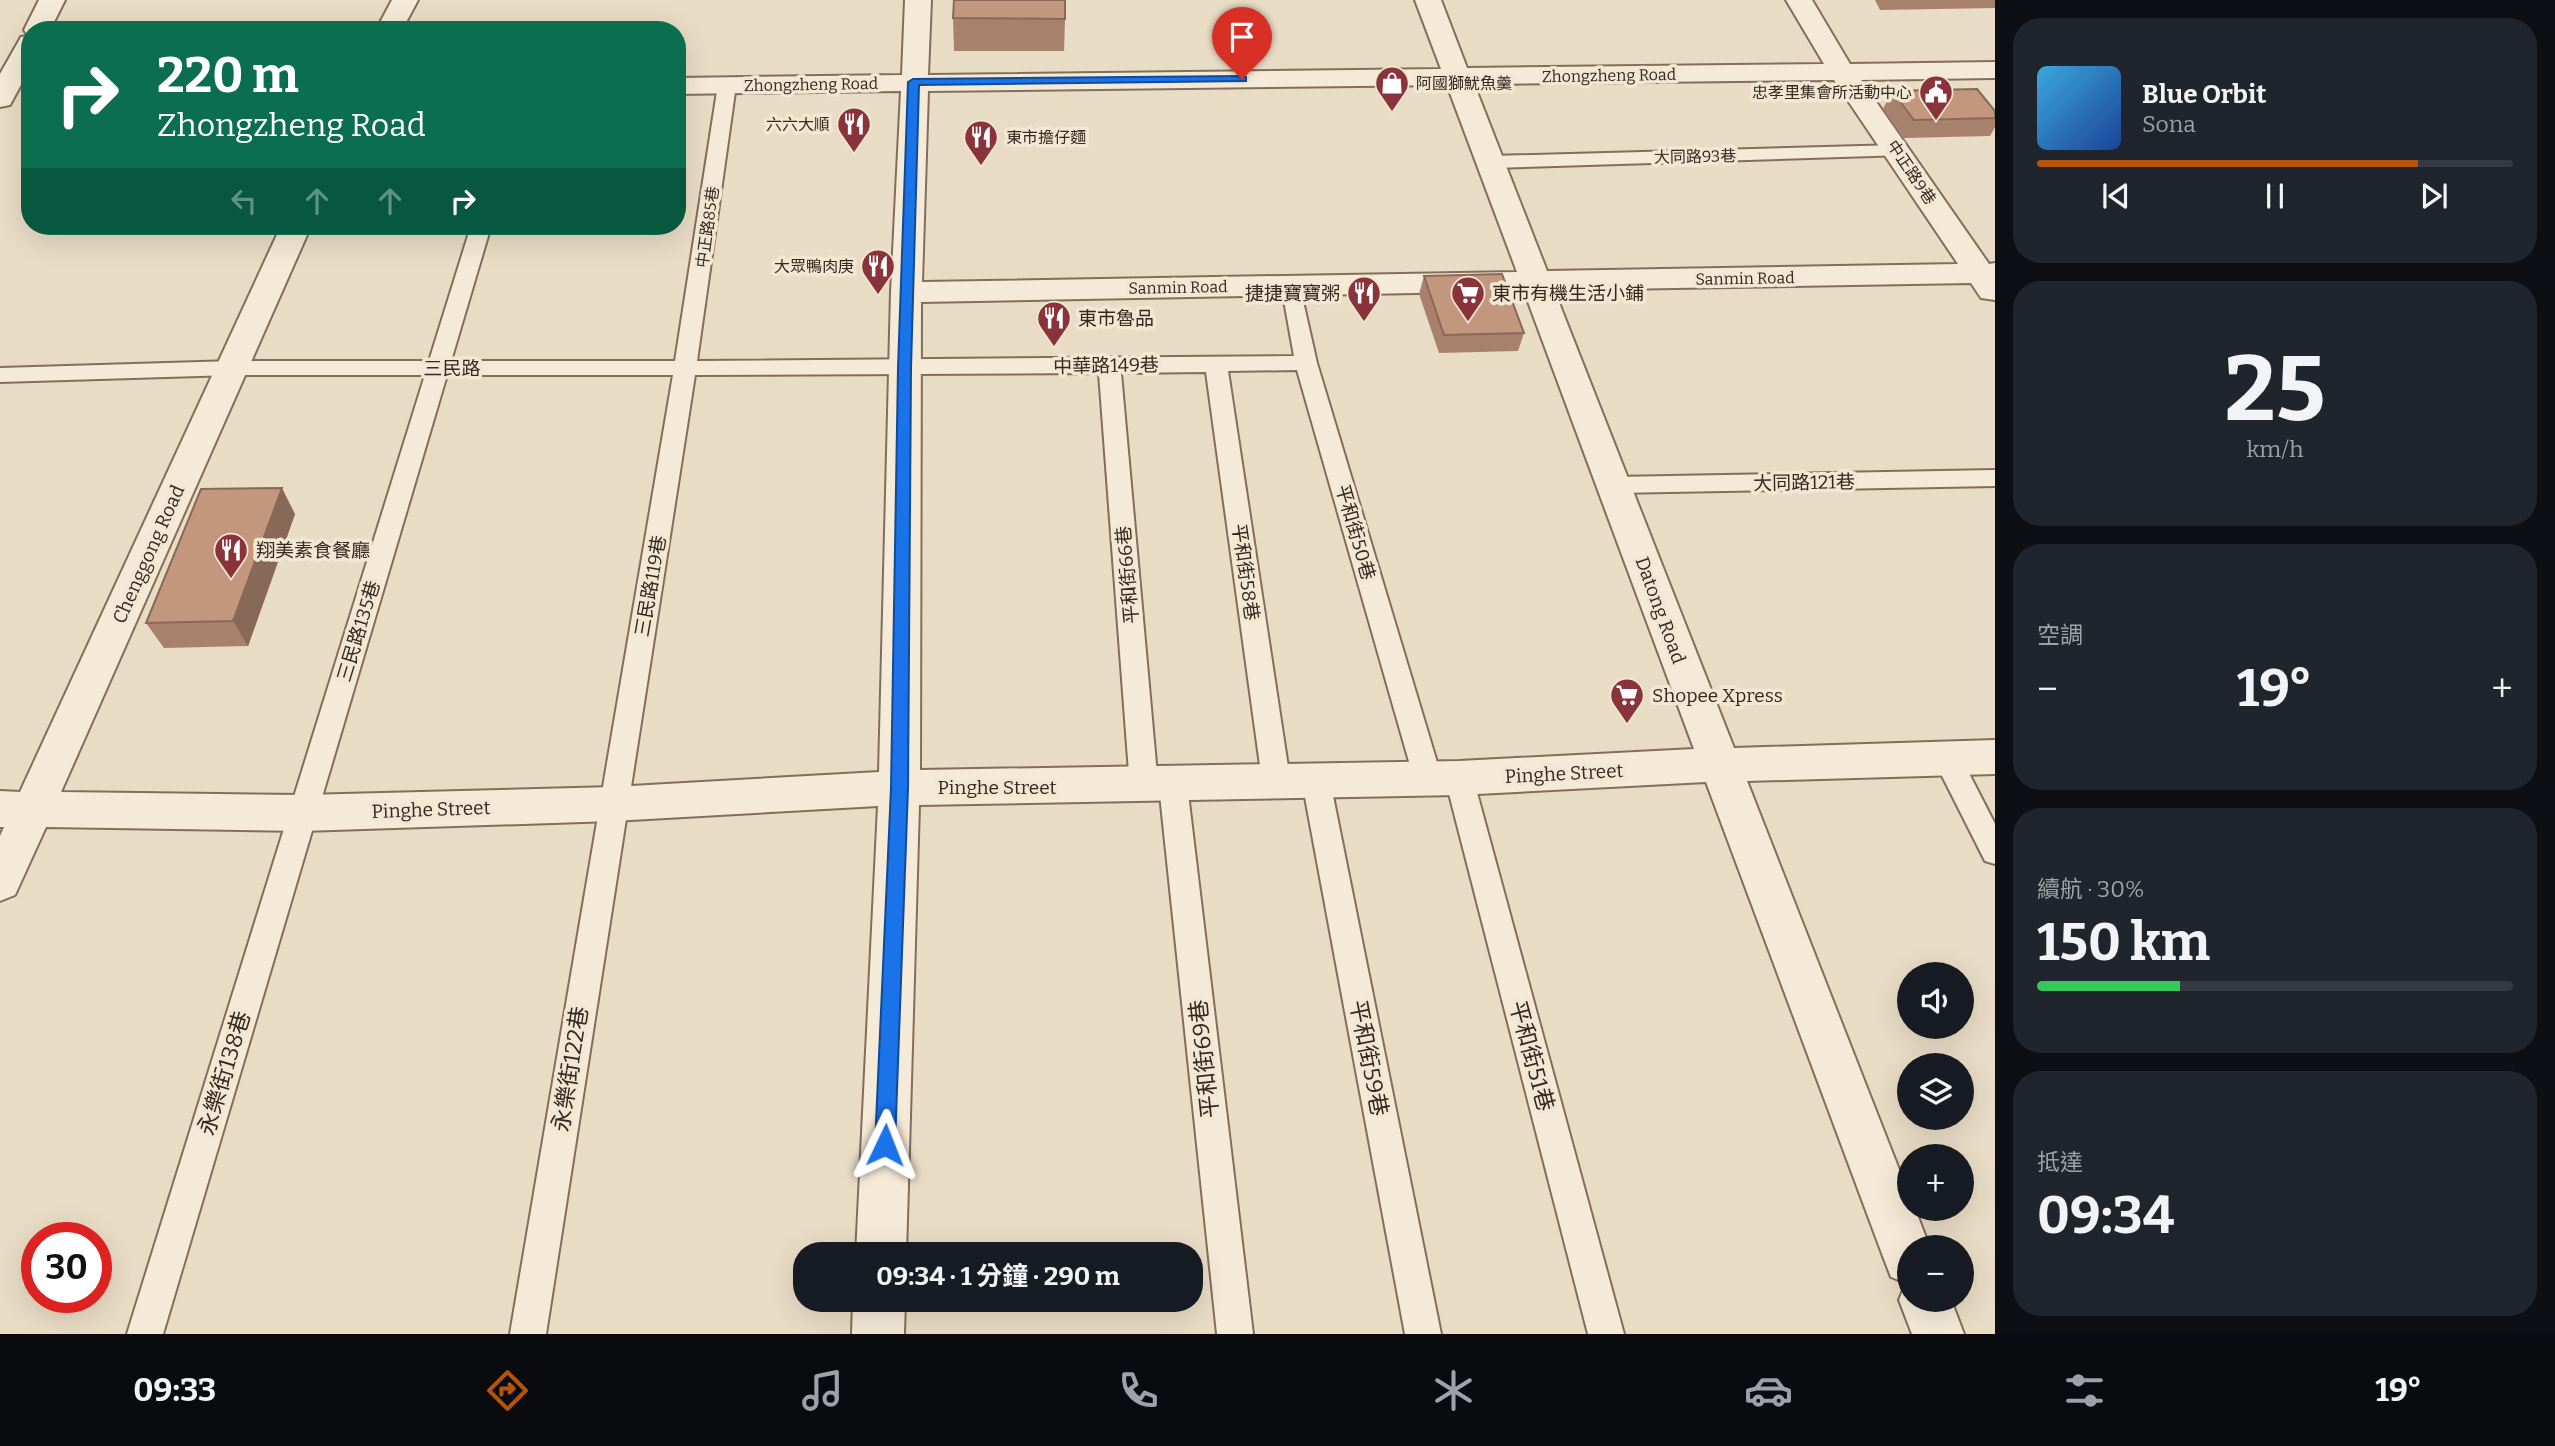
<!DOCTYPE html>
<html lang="zh-TW">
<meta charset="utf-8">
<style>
:root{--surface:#171b24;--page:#20242c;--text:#f1f3f6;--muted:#9ea1a6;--line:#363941;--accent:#b45309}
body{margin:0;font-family:Bitter,"Noto Sans TC",serif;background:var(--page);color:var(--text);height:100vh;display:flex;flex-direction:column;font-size:26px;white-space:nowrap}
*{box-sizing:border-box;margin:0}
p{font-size:23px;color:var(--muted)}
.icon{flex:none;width:38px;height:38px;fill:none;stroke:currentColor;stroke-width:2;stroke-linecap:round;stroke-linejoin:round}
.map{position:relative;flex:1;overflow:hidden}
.sheet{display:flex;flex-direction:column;gap:18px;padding:18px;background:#0d0f14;width:560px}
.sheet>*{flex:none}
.hud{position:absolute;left:21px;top:21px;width:665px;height:214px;border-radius:28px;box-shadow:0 7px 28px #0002;background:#0b6e4f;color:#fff;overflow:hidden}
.fabs{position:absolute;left:1897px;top:962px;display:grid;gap:14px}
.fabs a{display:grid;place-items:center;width:77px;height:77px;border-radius:50%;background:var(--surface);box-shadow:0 7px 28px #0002;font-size:35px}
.speed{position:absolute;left:21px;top:1222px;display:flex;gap:14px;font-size:35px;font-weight:700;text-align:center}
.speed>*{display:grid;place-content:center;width:91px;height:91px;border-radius:50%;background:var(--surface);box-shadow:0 7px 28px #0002;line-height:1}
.speed .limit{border:10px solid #d22;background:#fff;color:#111}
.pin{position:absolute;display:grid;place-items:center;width:60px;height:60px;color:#fff;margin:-72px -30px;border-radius:50% 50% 50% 0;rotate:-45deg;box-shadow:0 0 7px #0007}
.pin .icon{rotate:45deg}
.me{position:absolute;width:77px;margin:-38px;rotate:2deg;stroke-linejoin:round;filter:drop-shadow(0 0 5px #0008)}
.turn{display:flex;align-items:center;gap:24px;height:147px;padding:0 21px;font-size:32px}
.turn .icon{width:91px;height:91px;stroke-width:2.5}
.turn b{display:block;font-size:49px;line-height:60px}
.lanes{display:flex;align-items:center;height:66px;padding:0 21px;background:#0003;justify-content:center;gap:35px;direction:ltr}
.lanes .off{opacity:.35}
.big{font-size:52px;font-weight:700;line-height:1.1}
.sheet .tile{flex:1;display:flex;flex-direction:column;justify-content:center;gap:10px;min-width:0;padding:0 24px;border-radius:28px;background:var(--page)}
.sheet .dial{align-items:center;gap:0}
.dial b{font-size:91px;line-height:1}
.song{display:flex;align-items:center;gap:21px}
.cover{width:84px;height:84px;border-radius:10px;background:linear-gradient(135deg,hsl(200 70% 55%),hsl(220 70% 35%))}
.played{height:7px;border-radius:4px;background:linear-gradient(90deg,var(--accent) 80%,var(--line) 80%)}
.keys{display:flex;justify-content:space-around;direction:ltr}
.heat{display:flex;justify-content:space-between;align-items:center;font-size:38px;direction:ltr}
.charge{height:10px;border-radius:5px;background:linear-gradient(90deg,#34c759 30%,var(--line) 0)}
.trip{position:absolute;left:793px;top:1242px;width:410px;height:70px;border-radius:28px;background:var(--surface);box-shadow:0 7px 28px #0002;font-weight:700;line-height:70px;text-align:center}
.dock{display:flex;height:112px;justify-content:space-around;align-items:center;background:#090b0e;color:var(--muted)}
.dock .icon{width:49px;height:49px}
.dock .selected{color:var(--accent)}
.dock b{font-size:32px;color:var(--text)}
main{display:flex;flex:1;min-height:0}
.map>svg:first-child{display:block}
</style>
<main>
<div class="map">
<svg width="1995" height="1334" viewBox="0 0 1995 1334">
<rect width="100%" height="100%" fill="#e9dcc5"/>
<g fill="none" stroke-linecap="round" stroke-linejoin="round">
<g stroke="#826e5d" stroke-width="4">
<g id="service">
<polygon points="727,80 736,85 697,361 1294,356 1281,284 1284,279 1298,279 1317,363 1442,779 1438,787 1428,791 1418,787 1414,779 1297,370 1228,371 1290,780 1286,788 1276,792 1266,788 1262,780 1206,372 1121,373 1158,786 1154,794 1144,798 1134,794 1130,786 1099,373 695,375 546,1334 510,1334 673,375 447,375 163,1334 127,1334 425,375 233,375 0,382 0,368 233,361 429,361 471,226 491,226 451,361 675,361 718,85"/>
<polygon points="1898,145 1908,151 1905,155 1492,168 1482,162 1492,156"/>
<polygon points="1995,470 1995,486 1614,493 1606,491 1602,485 1606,479 1614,477"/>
<polygon points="1947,747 1957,750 1995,824 1995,864 1985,861 1933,758 1937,750"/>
<polygon points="1459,766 1469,770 1473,778 1624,1334 1588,1334 1445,778 1449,770"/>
<polygon points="1316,769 1326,773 1330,781 1441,1334 1405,1334 1302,781 1306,773"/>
<polygon points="1173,773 1183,777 1187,785 1253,1334 1217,1334 1159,785 1163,777"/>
</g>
</g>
<g stroke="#826e5d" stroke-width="4">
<g id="minor">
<polygon points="39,0 65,0 50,30 30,30 30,68 10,105 0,107 0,74 21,37 28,36 24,30"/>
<polygon points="392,0 418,0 402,30 376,30"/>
<path d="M905,0H931L928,75L1441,69L1415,0H1441L1467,68L1824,64L1786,0H1812L1850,64L1995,62V78L1861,80L1989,264L1995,263V300L1981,298L1971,283L1554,290L1734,748L1995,740V774L1747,781L1909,1195V1209H1915L1930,1248H1909V1300H1951L1964,1334H1912L1899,1300L1906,1283L1891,1277L1884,1259L1706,782L1459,795L919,805L906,1255H856L878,806L613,821L303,831L46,827L15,895L0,901V836L4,827H0V791L20,792L281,226H311L61,792L303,795L613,787L879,772L891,292L901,91L677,94V78L902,75ZM1834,80L1958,264L1547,271L1474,84ZM1447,85L1517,272L922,282L928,91ZM1524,291L1694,749L1459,761L920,770L921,302Z"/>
<polygon points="853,1300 905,1300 904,1334 852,1334"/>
</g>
</g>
<use href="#service" fill="#f5ead7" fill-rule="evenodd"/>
<use href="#minor" fill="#f5ead7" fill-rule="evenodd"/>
</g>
<g fill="#a8816c">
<polygon points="1875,0 1995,0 1995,8 1880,10"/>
<polygon points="953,18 1065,19 1064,51 954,51"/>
<polygon points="1892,91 1995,111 1995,127 1990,136 1904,138 1883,109"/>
<polygon points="1424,276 1524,333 1518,351 1439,353 1419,294"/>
<polygon points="295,514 248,646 164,648 146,623"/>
</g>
<polygon fill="#886958" points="282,488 295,514 248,646 233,621"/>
<g fill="#c3967e" stroke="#886958" stroke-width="2">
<polygon points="954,0 1065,0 1065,19 953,18"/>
<polygon points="1977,89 1995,111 1995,118 1914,120 1892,91"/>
<polygon points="1502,274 1524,333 1444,335 1424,276"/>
<polygon points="282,488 233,621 146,623 201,489"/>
</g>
<polygon fill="#1a73e8" stroke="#114b97" stroke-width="2" points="1242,76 1246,77 1246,81 919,85 911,368 908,788 895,1145 892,1152 885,1155 878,1152 875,1145 891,788 898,368 908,82 913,79"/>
<defs>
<g id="shop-pin" transform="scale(1.75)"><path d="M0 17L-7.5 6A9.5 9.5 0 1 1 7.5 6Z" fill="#8b333a" stroke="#f1e7d3"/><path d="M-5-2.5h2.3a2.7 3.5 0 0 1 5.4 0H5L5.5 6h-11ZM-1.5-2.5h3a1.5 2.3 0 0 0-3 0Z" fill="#fff"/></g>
<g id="civic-pin" transform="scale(1.75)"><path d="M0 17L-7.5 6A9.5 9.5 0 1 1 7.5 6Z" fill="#8b333a" stroke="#f1e7d3"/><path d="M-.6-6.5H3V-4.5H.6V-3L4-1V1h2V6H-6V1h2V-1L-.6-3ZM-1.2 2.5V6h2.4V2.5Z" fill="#fff"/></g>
<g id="restaurant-pin" transform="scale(1.75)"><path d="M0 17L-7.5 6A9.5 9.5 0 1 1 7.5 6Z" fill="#8b333a" stroke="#f1e7d3"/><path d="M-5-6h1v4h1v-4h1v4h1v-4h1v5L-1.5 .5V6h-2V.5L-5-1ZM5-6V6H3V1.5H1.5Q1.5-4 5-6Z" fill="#fff"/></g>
<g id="supermarket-pin" transform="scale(1.75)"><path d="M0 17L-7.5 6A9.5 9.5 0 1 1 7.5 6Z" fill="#8b333a" stroke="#f1e7d3"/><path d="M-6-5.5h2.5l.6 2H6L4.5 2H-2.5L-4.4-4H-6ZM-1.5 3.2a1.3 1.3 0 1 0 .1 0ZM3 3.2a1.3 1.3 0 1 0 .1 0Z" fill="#fff"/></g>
</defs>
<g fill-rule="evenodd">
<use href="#shop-pin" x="1392" y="83"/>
<use href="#civic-pin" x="1936" y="92"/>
<use href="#restaurant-pin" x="854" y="124"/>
<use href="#restaurant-pin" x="981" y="137"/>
<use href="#restaurant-pin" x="878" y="266"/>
<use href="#restaurant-pin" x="1364" y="293"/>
<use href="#supermarket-pin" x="1468" y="293"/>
<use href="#restaurant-pin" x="1054" y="318"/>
<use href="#restaurant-pin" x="231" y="550"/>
<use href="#supermarket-pin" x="1627" y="695"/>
</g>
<g text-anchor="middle" stroke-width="7" stroke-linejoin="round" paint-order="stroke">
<g font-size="16" fill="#34281f" stroke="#f1e7d3">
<text transform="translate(1609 75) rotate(-1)" y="6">Zhongzheng Road</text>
<text transform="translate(811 84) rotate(-1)" y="6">Zhongzheng Road</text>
<text transform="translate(1695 156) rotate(-1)" y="6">大同路93巷</text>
<text transform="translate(1912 172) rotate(56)" y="6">中正路9巷</text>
<text transform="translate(707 227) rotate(-82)" y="6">中正路85巷</text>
<text transform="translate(1745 278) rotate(-1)" y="6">Sanmin Road</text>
<text transform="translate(1178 287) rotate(-1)" y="6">Sanmin Road</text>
</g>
<g font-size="16" fill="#34281f" stroke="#f1e7d3" text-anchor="end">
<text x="1416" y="89" text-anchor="start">阿國獅魷魚羹</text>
<text x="1912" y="98">忠孝里集會所活動中心</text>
<text x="830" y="130">六六大順</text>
<text x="1006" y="143" text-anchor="start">東市擔仔麵</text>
<text x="854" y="272">大眾鴨肉庚</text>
</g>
<g font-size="19" fill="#34281f" stroke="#f1e7d3" text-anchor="start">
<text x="1340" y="300" text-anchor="end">捷捷寶寶粥</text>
<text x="1492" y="300">東市有機生活小鋪</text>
<text x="1078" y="325">東市魯品</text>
<text x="256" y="557">翔美素食餐廳</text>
<text x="1652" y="702">Shopee Xpress</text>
</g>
<g font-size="19" fill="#34281f" stroke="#f1e7d3">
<text transform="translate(1106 365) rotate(-1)" y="7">中華路149巷</text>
<text x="452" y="375">三民路</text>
<text transform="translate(1804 482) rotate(-1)" y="7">大同路121巷</text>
<text transform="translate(1356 532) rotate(74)" y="7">平和街50巷</text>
<text transform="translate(148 554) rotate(-66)" y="7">Chenggong Road</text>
<text transform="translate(1246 572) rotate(82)" y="7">平和街58巷</text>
<text transform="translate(1127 575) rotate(-95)" y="7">平和街66巷</text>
<text transform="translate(650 586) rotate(-80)" y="7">三民路119巷</text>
<text transform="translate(1661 610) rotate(70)" y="7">Datong Road</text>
<text transform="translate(358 631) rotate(-73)" y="7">三民路135巷</text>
<text transform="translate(1564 773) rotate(-3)" y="7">Pinghe Street</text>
<text x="997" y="794">Pinghe Street</text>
<text transform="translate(431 809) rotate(-2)" y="7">Pinghe Street</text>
</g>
<g font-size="23" fill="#34281f" stroke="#f1e7d3">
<text transform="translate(1532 1056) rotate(75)" y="8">平和街51巷</text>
<text transform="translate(1369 1058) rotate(79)" y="8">平和街59巷</text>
<text transform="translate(1204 1059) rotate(-96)" y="8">平和街69巷</text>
<text transform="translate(570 1069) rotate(-81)" y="8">永樂街122巷</text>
<text transform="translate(224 1073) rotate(-73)" y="8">永樂街138巷</text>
</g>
</g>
</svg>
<div class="fabs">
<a><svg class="icon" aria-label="sound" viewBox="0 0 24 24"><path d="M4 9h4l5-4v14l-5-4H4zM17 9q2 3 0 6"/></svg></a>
<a><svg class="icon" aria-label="layers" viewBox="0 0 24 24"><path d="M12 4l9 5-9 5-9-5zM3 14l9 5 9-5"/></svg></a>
<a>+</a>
<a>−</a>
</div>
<div class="speed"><div class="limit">30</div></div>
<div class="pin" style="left:1242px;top:79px;background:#d93025"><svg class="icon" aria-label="arrive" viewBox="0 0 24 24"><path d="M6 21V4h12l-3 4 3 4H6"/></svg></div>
<svg class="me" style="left:885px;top:1145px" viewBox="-20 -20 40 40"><path d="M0-17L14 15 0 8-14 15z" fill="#1a73e8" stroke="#fff" stroke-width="4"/></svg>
<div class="trip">09:34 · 1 分鐘 · 290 m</div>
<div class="hud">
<div class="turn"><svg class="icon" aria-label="right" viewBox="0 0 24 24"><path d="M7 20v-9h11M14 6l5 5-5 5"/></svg><div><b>220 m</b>Zhongzheng Road</div></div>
<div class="lanes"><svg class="icon off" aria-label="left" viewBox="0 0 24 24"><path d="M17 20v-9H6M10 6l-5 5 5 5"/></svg><svg class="icon off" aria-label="ahead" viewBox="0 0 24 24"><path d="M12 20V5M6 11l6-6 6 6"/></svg><svg class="icon off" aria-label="ahead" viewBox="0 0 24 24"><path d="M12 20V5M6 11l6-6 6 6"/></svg><svg class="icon" aria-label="right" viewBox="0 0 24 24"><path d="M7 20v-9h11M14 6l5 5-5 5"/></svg></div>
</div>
</div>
<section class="sheet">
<div class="tile">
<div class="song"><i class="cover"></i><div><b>Blue Orbit</b><p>Sona</p></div></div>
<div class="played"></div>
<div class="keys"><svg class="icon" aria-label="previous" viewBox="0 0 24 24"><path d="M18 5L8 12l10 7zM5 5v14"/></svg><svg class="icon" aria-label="pause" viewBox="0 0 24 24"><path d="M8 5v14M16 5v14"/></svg><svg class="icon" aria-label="next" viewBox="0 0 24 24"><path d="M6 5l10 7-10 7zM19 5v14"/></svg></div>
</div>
<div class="tile dial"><b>25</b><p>km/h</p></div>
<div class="tile"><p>空調</p>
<div class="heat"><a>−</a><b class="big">19°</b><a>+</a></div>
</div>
<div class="tile"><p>續航 · 30%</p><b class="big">150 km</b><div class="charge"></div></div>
<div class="tile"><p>抵達</p><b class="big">09:34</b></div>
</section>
</main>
<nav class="dock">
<b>09:33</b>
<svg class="icon selected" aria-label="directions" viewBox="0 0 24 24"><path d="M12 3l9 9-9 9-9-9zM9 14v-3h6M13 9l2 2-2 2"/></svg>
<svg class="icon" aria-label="music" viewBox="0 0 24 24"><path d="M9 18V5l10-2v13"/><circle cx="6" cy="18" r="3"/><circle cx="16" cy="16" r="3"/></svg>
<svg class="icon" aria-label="phone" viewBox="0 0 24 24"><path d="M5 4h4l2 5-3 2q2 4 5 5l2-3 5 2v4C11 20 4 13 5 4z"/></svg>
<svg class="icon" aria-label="climate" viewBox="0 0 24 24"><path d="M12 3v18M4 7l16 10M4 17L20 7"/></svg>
<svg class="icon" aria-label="car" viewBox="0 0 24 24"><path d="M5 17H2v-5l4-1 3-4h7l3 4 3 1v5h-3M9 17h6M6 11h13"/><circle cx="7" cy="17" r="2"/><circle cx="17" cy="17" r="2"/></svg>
<svg class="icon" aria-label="filters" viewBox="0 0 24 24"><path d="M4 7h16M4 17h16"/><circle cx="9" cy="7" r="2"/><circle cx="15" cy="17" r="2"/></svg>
<b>19°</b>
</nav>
